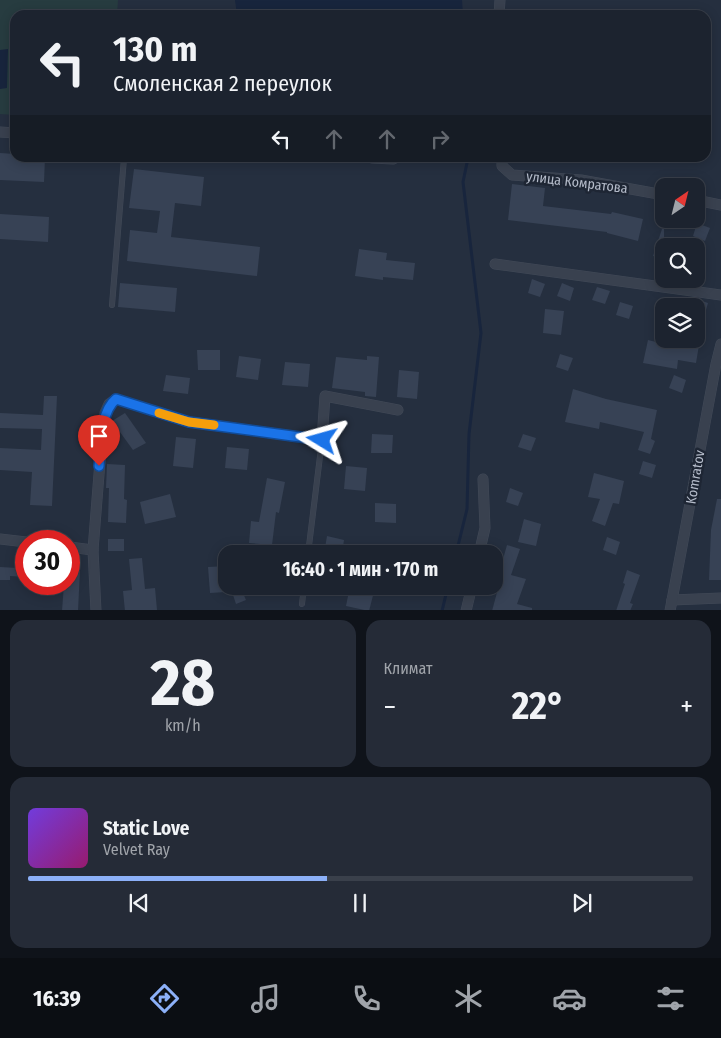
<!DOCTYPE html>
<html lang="ru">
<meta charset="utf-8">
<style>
:root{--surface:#1c232f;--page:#252b37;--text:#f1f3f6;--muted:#a0a4aa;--line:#3a404b;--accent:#8cb0f8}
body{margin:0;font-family:"Fira Sans Condensed",sans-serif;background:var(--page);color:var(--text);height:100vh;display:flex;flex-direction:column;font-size:19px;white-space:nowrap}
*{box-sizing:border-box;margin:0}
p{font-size:16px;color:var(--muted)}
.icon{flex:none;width:28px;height:28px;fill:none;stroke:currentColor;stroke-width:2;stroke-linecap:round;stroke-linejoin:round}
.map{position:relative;height:610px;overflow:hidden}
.sheet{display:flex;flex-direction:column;gap:10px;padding:10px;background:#0f131a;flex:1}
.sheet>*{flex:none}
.hud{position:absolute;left:10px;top:10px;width:701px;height:152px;border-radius:15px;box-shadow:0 2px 12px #0003,0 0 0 1px var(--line);background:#1c232f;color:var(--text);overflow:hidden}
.needle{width:32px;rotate:35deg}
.tools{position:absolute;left:655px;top:178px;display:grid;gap:10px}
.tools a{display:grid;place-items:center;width:50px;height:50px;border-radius:10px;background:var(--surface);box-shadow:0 2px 12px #0003,0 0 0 1px var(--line);font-size:25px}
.speed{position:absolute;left:15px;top:530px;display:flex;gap:10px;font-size:25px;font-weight:700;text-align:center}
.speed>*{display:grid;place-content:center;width:65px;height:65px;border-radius:50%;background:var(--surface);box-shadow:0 2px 12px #0003,0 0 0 1px var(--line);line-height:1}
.speed .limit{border:8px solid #d22;background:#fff;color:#111}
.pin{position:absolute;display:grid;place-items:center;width:42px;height:42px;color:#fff;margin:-51px -21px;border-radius:50% 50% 50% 0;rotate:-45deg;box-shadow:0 0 5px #0007}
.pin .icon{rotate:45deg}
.me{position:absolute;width:55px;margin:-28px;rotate:278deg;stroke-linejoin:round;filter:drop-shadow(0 0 4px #0008)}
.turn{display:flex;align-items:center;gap:18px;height:105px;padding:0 20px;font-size:22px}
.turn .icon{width:65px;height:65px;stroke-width:2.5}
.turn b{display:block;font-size:35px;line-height:42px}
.lanes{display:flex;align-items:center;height:48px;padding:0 20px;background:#0003;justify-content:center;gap:25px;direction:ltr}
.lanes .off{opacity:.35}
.big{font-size:38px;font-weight:700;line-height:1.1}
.sheet .widget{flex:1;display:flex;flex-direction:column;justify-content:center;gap:8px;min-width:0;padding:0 18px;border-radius:15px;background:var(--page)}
.sheet .dial{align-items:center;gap:0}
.dial b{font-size:65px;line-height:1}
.song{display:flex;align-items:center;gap:15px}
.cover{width:60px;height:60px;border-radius:8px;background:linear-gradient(135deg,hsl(260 70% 55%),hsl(320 70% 35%))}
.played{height:5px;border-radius:2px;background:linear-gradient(90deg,var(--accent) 45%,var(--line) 45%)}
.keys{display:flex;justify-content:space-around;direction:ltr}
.heat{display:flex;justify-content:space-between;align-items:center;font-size:28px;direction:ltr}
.sheet .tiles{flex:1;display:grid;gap:10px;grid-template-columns:1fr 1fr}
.widget:last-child{grid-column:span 2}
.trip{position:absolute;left:218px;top:545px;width:285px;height:50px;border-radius:15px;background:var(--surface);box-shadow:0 2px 12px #0003,0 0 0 1px var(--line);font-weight:700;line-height:50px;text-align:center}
.menu{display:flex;height:80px;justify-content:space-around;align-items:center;background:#0b0e13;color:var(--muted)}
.menu .icon{width:35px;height:35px}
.menu .on{color:var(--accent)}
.menu b{font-size:22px;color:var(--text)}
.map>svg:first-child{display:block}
</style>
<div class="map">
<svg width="721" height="611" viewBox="0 0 721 611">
<rect width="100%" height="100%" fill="#252f3f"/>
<polygon fill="#273c40" points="0,0 118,0 117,15 15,15 15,115 0,114"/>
<g fill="#18253d">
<polygon points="235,0 462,0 463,15 237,15"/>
<polygon points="8,49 7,88 0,89 0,50"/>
</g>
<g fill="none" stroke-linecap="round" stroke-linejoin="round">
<g stroke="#18253d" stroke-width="3">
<polyline points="456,554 467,509 469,434 481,333 463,182 468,158"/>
<polyline points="442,611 448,586"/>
</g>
</g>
<g fill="#374255">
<polygon points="0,153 15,154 15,158 45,158 44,182 0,180"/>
<polygon points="134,169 204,177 201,206 175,203 171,237 260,247 257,276 127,261 130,230 157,233 160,211 129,208"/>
<polygon points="512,184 545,188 543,206 611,214 612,212 643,219 638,241 607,233 607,232 508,220"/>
<polygon points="0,214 49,217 48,242 0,239"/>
<polygon points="697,223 710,228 705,241 693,236"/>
<polygon points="662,229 664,229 664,259 653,256"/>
<polygon points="359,249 387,253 386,260 415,263 413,280 383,277 383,280 355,276"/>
<polygon points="532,279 545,284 540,297 528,293"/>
<polygon points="120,283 177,288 175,312 118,307"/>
<polygon points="562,283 574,288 570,301 557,296"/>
<polygon points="597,287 610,291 605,304 592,300"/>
<polygon points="696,299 708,303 698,337 696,336"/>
<polygon points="620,302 633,306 629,319 616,315"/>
<polygon points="545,309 564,311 561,335 543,333"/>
<polygon points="686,339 700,339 696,363 678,360 677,369 643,363 648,340 684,349"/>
<polygon points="197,350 220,350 220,370 198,370"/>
<polygon points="560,354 573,358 568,371 556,367"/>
<polygon points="239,356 261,359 258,380 236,377"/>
<polygon points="367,356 379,357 376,397 365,396 365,392 332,388 336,357 367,360"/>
<polygon points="285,362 310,364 308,387 282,385"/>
<polygon points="399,370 419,372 417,399 397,397"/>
<polygon points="166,375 190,378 188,394 163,391"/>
<polygon points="674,375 686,380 682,393 669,388"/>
<polygon points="573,389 606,399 657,410 651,439 655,441 650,454 638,450 644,432 600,422 599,429 565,422"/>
<polygon points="44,396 57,396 52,506 30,505 32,472 0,470 0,448 41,450 42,429 0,428 0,413 43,415"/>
<polygon points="125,413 146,443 133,450 112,421"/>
<polygon points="372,434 393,435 392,453 371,453"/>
<polygon points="523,434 536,438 531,451 518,447"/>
<polygon points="176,437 196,439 193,468 173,466"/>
<polygon points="227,447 249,449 247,470 225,468"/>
<polygon points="643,461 656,465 652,478 639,474"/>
<polygon points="107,464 125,465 124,499 127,500 126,523 108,522 109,488 106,488"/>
<polygon points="346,466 367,468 365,491 344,489"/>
<polygon points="594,473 624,481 619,504 613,503 605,526 592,521 600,499 588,497"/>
<polygon points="267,478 285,482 279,513 276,512 272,545 249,543 251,521 259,522"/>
<polygon points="510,488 523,493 518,506 506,502"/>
<polygon points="170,494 176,517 145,524 140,502"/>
<polygon points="717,499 721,499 721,580 709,580 711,530"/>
<polygon points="375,503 396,504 396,523 375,522"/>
<polygon points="524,519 541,524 536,546 518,542"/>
<polygon points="327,536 344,540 342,554 324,554"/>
<polygon points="607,537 620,542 616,555 603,550"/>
<rect x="108" y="539" width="16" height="12"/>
<polygon points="507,545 520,549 511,575 526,579 517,604 532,608 532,611 492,611 499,585 496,584"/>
<polygon points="20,551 26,551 26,577 10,576 10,580 0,580 0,567 18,568"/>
<polygon points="142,558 145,589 155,588 157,610 125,611 123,591 132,590 129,559"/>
<polygon points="226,566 226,592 210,593 208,567"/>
<polygon points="69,570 80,570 78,611 62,611 64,584 69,584"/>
<polygon points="627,570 640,575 630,603 633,604 630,611 616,611 625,584 623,583"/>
<polygon points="230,586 240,586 246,600 236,604"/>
<polygon points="264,586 291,586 290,595 264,592"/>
<polygon points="350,586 366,586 375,588 369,611 346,606"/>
</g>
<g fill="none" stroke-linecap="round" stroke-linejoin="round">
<g stroke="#424a58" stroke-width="6">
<g id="service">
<polyline points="112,305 124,158"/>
<polyline points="308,554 322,440"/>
<polyline points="302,604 304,586"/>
</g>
</g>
<g stroke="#424a58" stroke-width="11">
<g id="minor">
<polyline points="499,15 500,0"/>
<polyline points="0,132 15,133"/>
<polyline points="372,158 393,159 395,158"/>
<polyline points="502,158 502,166 512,175 581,180 664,195"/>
<polyline points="696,200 721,205"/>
<polyline points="495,264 721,295"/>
<polyline points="0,539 26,542"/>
<polyline points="69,547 93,550"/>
<polyline points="479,554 485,528 483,479"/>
<polyline points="672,600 721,598"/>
<polyline points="96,611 93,550 101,449 105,413 109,404 116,399 189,422 322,440 325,396 398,410"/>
<polyline points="466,611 472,586"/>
<polyline points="670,611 716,364 721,344"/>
</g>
</g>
<use href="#service" stroke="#39414f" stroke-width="5"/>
<use href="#minor" stroke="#39414f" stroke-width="10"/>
</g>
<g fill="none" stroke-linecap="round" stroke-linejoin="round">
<g stroke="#114b97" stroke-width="12">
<path id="route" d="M99,466C101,445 100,412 116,399L189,422L322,440"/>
</g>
<use href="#route" stroke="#1a73e8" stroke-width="9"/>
<polyline stroke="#f59e0b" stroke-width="9" points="159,413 189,422 214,425"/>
</g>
<g text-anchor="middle" stroke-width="5" stroke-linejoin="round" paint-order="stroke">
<g font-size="14" fill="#b5bcca" stroke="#1e2634">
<text transform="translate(577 182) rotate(7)" y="5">улица Комратова</text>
<text transform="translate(695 477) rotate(-80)" y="5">Komratov</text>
</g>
</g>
</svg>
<div class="tools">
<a><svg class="needle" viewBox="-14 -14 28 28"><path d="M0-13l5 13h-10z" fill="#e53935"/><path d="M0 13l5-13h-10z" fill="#a0a4aa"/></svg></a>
<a><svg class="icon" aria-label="search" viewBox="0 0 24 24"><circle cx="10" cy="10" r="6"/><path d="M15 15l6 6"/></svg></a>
<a><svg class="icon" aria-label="layers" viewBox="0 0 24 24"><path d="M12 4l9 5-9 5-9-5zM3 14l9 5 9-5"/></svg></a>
</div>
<div class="speed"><div class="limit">30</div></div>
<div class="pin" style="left:99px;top:466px;background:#d93025"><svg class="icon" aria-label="arrive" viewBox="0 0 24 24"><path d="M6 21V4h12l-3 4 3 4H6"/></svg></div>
<svg class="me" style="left:322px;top:440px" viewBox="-20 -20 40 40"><path d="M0-17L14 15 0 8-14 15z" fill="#1a73e8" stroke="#fff" stroke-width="4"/></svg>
<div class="trip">16:40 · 1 мин · 170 m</div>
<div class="hud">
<div class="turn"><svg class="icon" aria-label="left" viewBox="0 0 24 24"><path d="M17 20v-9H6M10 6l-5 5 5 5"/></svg><div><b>130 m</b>Смоленская 2 переулок</div></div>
<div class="lanes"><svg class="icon" aria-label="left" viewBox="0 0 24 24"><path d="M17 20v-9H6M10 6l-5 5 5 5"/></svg><svg class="icon off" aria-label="ahead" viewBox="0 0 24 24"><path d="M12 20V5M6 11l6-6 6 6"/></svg><svg class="icon off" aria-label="ahead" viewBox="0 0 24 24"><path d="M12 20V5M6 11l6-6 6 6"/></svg><svg class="icon off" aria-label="right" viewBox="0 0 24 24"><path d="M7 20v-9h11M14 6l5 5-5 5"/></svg></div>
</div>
</div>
<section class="sheet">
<div class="tiles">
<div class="widget dial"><b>28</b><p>km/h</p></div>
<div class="widget"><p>Климат</p>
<div class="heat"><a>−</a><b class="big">22°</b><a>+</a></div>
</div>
<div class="widget">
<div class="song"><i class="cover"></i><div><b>Static Love</b><p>Velvet Ray</p></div></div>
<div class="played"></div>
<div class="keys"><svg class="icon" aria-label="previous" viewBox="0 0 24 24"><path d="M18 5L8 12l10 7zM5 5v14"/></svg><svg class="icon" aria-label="pause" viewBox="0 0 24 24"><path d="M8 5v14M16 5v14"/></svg><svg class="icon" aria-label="next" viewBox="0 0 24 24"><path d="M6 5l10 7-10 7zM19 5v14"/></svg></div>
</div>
</div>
</section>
<nav class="menu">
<b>16:39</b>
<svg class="icon on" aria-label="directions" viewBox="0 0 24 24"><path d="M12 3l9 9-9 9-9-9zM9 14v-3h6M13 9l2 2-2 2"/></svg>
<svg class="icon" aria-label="music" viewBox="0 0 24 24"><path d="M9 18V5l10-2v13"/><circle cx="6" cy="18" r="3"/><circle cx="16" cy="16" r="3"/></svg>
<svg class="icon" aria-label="phone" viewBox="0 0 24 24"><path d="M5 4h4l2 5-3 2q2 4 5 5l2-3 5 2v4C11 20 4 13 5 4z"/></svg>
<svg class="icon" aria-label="climate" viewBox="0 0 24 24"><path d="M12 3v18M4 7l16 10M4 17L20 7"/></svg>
<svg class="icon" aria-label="car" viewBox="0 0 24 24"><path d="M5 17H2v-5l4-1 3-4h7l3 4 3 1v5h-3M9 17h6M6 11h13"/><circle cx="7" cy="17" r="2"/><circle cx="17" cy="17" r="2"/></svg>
<svg class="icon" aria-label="filters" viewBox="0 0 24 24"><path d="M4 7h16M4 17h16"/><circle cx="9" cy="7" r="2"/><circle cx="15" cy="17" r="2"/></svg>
</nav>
